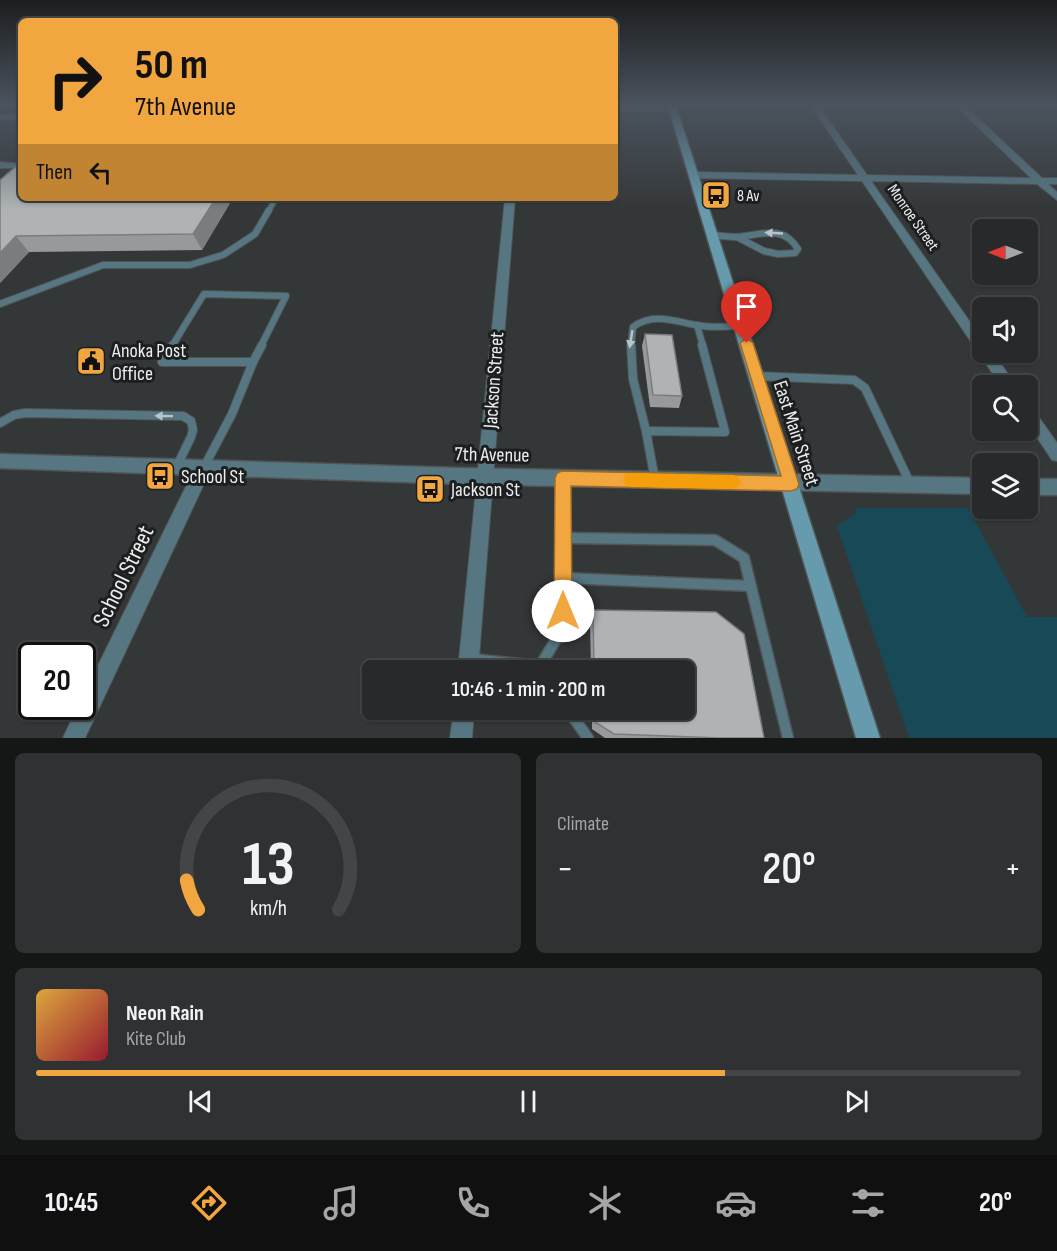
<!DOCTYPE html>
<meta charset="utf-8">
<style>
:root{--surface:#27292a;--page:#2f3132;--text:#f1f3f6;--muted:#a4a6a8;--line:#434547;--accent:#f1a640}
body{margin:0;font-family:"Sofia Sans Condensed",sans-serif;background:var(--page);color:var(--text);height:100vh;display:flex;flex-direction:column;font-size:22px;white-space:nowrap}
*{box-sizing:border-box;margin:0}
p{font-size:20px;color:var(--muted)}
.icon{flex:none;width:33px;height:33px;fill:none;stroke:currentColor;stroke-width:2;stroke-linecap:round;stroke-linejoin:round}
.map{position:relative;height:738px;overflow:hidden}
.drawer{display:flex;flex-direction:column;gap:15px;padding:15px;background:#151717;flex:1}
.drawer>*{flex:none}
.guide{position:absolute;left:18px;top:18px;width:600px;height:183px;border-radius:9px;box-shadow:0 2px 4px #0004,0 0 0 2px var(--line);background:#f1a640;color:#111;overflow:hidden}
.needle{width:39px;rotate:270deg}
.tools{position:absolute;left:972px;top:219px;display:grid;gap:12px}
.tools a{display:grid;place-items:center;width:66px;height:66px;border-radius:9px;background:var(--surface);box-shadow:0 2px 4px #0004,0 0 0 2px var(--line);font-size:30px}
.speed{position:absolute;left:18px;top:642px;display:flex;gap:12px;font-size:30px;font-weight:700;text-align:center}
.speed>*{display:grid;place-content:center;width:78px;height:78px;border-radius:50%;background:var(--surface);box-shadow:0 2px 4px #0004,0 0 0 2px var(--line);line-height:1}
.speed .limit{border:3px solid #111;border-radius:9px;background:#fff;color:#111}
.pin{position:absolute;display:grid;place-items:center;width:51px;height:51px;color:#fff;margin:-62px -26px;border-radius:50% 50% 50% 0;rotate:-45deg;box-shadow:0 0 6px #0007}
.pin .icon{rotate:45deg}
.me{position:absolute;width:66px;margin:-33px;rotate:0deg;stroke-linejoin:round;filter:drop-shadow(0 0 4px #0008)}
.turn{display:flex;align-items:center;gap:21px;height:126px;padding:0 18px;font-size:27px}
.turn .icon{width:78px;height:78px;stroke-width:2.5}
.turn b{display:block;font-size:42px;line-height:51px}
.then{display:flex;align-items:center;height:57px;padding:0 18px;background:#0003;gap:12px;font-size:22px}
.big{font-size:45px;font-weight:600;line-height:1.1}
.drawer .card{flex:1;display:flex;flex-direction:column;justify-content:center;gap:9px;min-width:0;padding:0 21px;border-radius:9px;background:var(--page)}
.drawer .dial{align-items:center;gap:0}
.dial svg{height:156px;overflow:visible;fill:none;stroke:var(--line);stroke-width:7;stroke-linecap:round;text-anchor:middle}
.dial text{fill:var(--text);stroke:none}
.song{display:flex;align-items:center;gap:18px}
.cover{width:72px;height:72px;border-radius:9px;background:linear-gradient(135deg,hsl(40 70% 55%),hsl(350 70% 35%))}
.played{height:6px;border-radius:3px;background:linear-gradient(90deg,var(--accent) 70%,var(--line) 70%)}
.keys{display:flex;justify-content:space-around;direction:ltr}
.heat{display:flex;justify-content:space-between;align-items:center;font-size:33px;direction:ltr}
.drawer .tiles{flex:1;display:grid;gap:15px;grid-template-columns:1fr 1fr}
.card:last-child{grid-column:span 2}
.trip{position:absolute;left:362px;top:660px;width:333px;height:60px;border-radius:9px;background:var(--surface);box-shadow:0 2px 4px #0004,0 0 0 2px var(--line);font-weight:600;line-height:60px;text-align:center}
.menu{display:flex;height:96px;justify-content:space-around;align-items:center;background:#101011;color:var(--muted)}
.menu .icon{width:42px;height:42px}
.menu .current{color:var(--accent)}
.menu b{font-size:27px;color:var(--text)}
.map>svg:first-child{display:block}
</style>
<div class="map">
<svg width="1057" height="738" viewBox="0 0 1057 738">
<rect width="100%" height="100%" fill="#343738"/>
<polygon fill="#184957" points="855,508 968,508 1027,617 1057,617 1057,738 909,738 837,526 856,513"/>
<g fill="none" stroke-linecap="round" stroke-linejoin="round">
<g stroke="#515455" stroke-width="7">
<g id="service-far3">
<polyline points="0,117 21,117"/>
<polyline points="268,212 276,198"/>
</g>
</g>
<g stroke="#515455" stroke-width="8">
<g id="service-far2">
<path d="M713,235C721,236 729,237 737,237C761,235 783,224 798,249L795,253L778,254L764,251L737,237"/>
<polyline points="0,304 103,265 190,265 223,255 255,234 269,210"/>
<polyline points="697,325 703,346"/>
<polyline points="172,346 204,294 286,296 261,346"/>
<path d="M631,346L633,327C655,311 678,323 702,326C715,328 728,326 741,326"/>
</g>
</g>
<g stroke="#515455" stroke-width="10">
<g id="service-far1">
<polyline points="173,345 162,362 253,362"/>
<polyline points="631,345 633,379 646,431"/>
<polyline points="253,362 262,345"/>
<polyline points="757,376 854,380 865,388 910,483"/>
<polyline points="0,423 14,415 25,413 183,416 191,421 193,430 191,437 177,466"/>
<polyline points="204,467 232,414 253,362"/>
<polyline points="563,478 563,518"/>
<polyline points="655,480 646,431 725,432 702,345"/>
</g>
</g>
<g stroke="#515455" stroke-width="13">
<g id="service">
<polyline points="563,538 715,540 744,558 788,738"/>
<polyline points="563,578 751,586"/>
<polyline points="472,659 540,666"/>
<polyline points="540,666 563,628 563,517"/>
<polyline points="568,710 588,738"/>
</g>
</g>
<g stroke="#515455" stroke-width="2">
<g id="minor">
<polygon points="615,106 673,107 677,109 673,111 615,110"/>
<polygon points="811,106 819,106 867,175 1031,178 956,106 965,106 1042,178 1057,178 1057,184 1048,184 1057,192 1057,200 1037,184 871,181 982,339 982,352 993,352 1016,386 1001,386 862,181 693,178 688,175 693,172 858,175"/>
<polygon points="0,162 21,164 21,168 0,168"/>
<polygon points="505,198 515,198 478,670 458,670"/>
<polygon points="1028,407 1033,409 1057,443 1057,461 1052,460 1028,424"/>
<polygon points="203,462 209,464 211,469 85,738 63,738 78,706 82,706 82,698 197,464"/>
<polygon points="454,710 474,710 472,738 450,738"/>
</g>
</g>
<g stroke="#515455" stroke-width="3">
<g id="tertiary">
<polygon points="0,454 460,468 982,478 982,494 460,484 0,468"/>
<rect x="1028" y="479" width="29" height="16"/>
</g>
</g>
<g stroke="#515455" stroke-width="3">
<polygon id="secondary" points="668,106 676,106 880,738 856,738"/>
</g>
<use href="#service-far3" stroke="#567782" stroke-width="4.5"/>
<use href="#service-far2" stroke="#567782" stroke-width="6"/>
<use href="#service-far1" stroke="#567782" stroke-width="8"/>
<use href="#service" stroke="#567782" stroke-width="10"/>
<use href="#minor" fill="#567782" fill-rule="evenodd"/>
<use href="#tertiary" fill="#567782" fill-rule="evenodd"/>
<use href="#secondary" fill="#669bad" fill-rule="evenodd"/>
</g>
<g fill="#969a9b">
<polygon points="21,162 233,198 202,250 29,252 0,283"/>
<polygon points="645,334 682,396 679,408 650,407 642,346"/>
<polygon points="593,610 716,612 744,634 764,738 605,738 592,729 592,710 684,710 684,670 591,670 590,621"/>
</g>
<g fill="#7a7d7e">
<polygon points="216,198 233,198 202,250 193,234"/>
<polygon points="16,236 29,252 0,283 0,253"/>
</g>
<g fill="#afb3b4" stroke="#7a7d7e" stroke-width="1.5">
<polygon points="21,162 21,198 216,198 193,234 16,236 0,253 0,180"/>
<polygon points="645,334 672,335 682,396 653,395"/>
<polygon points="593,610 716,612 744,634 764,738 720,738 614,734 595,722 595,710 684,710 684,670 594,670"/>
</g>
<defs><path id="oneway-solid" d="M-6-.8H1V-3.2L6.5 0L1 3.2V.8H-6Z" transform="scale(1.5)"/></defs>
<g fill="#b8c4c8">
<use href="#oneway-solid" transform="translate(774 233) rotate(-177)"/>
<use href="#oneway-solid" transform="translate(631 339) rotate(99)"/>
<use href="#oneway-solid" transform="translate(164 416) rotate(-179)"/>
</g>
<linearGradient id="sky" x2="0" y2="1"><stop stop-color="#1d1e1f"/><stop offset="0.5" stop-color="#4a535e"/><stop offset="1" stop-color="#4a535e" stop-opacity="0"/></linearGradient>
<rect width="1057" height="210" fill="url(#sky)"/>
<polygon fill="#f1a640" stroke="#9d6c2a" stroke-width="1.5" points="747,338 753,343 799,484 797,489 791,491 571,486 572,611 570,618 563,621 556,618 554,611 555,478 557,473 562,471 781,476 740,343"/>
<polygon fill="#f59e0b" points="631,473 733,475 738,477 741,482 738,487 733,489 631,487 625,485 623,480 625,475"/>
<defs>
<g id="bus-square" transform="scale(1.5)"><rect x="-9" y="-9" width="18" height="18" rx="4" fill="#f1a640" stroke="#1d1e1f"/><path d="M-5-6H5V4H4V6H2V4H-2V6H-4V4H-5ZM-3.5-4V0h7V-4ZM-3.5 1.2v1.5H-2V1.2ZM2 1.2v1.5H3.5V1.2Z" fill="#111"/></g>
<g id="civic-square" transform="scale(1.5)"><rect x="-9" y="-9" width="18" height="18" rx="4" fill="#f1a640" stroke="#1d1e1f"/><path d="M-.6-6.5H3V-4.5H.6V-3L4-1V1h2V6H-6V1h2V-1L-.6-3ZM-1.2 2.5V6h2.4V2.5Z" fill="#111"/></g>
</defs>
<g fill-rule="evenodd">
<use href="#bus-square" x="716" y="195"/>
<use href="#civic-square" x="91" y="361"/>
<use href="#bus-square" x="160" y="476"/>
<use href="#bus-square" x="430" y="489"/>
</g>
<g text-anchor="middle" stroke-width="6" stroke-linejoin="round" paint-order="stroke">
<g font-size="16" fill="#eceeee" stroke="#1d1e1f" text-anchor="start">
<text x="737" y="201">8 Av</text>
</g>
<g font-size="16" fill="#eceeee" stroke="#1d1e1f">
<text transform="translate(914 217) rotate(55)" y="6">Monroe Street</text>
</g>
<g font-size="20" fill="#eceeee" stroke="#1d1e1f" text-anchor="start">
<text x="112" y="357">Anoka Post<tspan x="112" dy="23">Office</tspan></text>
<text x="181" y="483">School St</text>
<text x="451" y="496">Jackson St</text>
</g>
<g font-size="20" fill="#eceeee" stroke="#1d1e1f">
<text transform="translate(493 380) rotate(-86)" y="7">Jackson Street</text>
<text transform="translate(797 433) rotate(72)" y="7">East Main Street</text>
<text transform="translate(492 454) rotate(1)" y="7">7th Avenue</text>
</g>
<g font-size="24" fill="#eceeee" stroke="#1d1e1f">
<text transform="translate(123 576) rotate(-64)" y="8">School Street</text>
</g>
</g>
</svg>
<div class="tools">
<a><svg class="needle" viewBox="-14 -14 28 28"><path d="M0-13l5 13h-10z" fill="#e53935"/><path d="M0 13l5-13h-10z" fill="#a4a6a8"/></svg></a>
<a><svg class="icon" aria-label="sound" viewBox="0 0 24 24"><path d="M4 9h4l5-4v14l-5-4H4zM17 9q2 3 0 6"/></svg></a>
<a><svg class="icon" aria-label="search" viewBox="0 0 24 24"><circle cx="10" cy="10" r="6"/><path d="M15 15l6 6"/></svg></a>
<a><svg class="icon" aria-label="layers" viewBox="0 0 24 24"><path d="M12 4l9 5-9 5-9-5zM3 14l9 5 9-5"/></svg></a>
</div>
<div class="speed"><div class="limit">20</div></div>
<div class="pin" style="left:747px;top:343px;background:#d93025"><svg class="icon" aria-label="arrive" viewBox="0 0 24 24"><path d="M6 21V4h12l-3 4 3 4H6"/></svg></div>
<svg class="me" style="left:563px;top:611px" viewBox="-20 -20 40 40"><circle r="19" fill="#fff"/><path d="M0-13L10 11 0 6-10 11z" fill="#f1a640"/></svg>
<div class="trip">10:46 · 1 min · 200 m</div>
<div class="guide">
<div class="turn"><svg class="icon" aria-label="right" viewBox="0 0 24 24"><path d="M7 20v-9h11M14 6l5 5-5 5"/></svg><div><b>50 m</b>7th Avenue</div></div>
<div class="then">Then<svg class="icon" aria-label="left" viewBox="0 0 24 24"><path d="M17 20v-9H6M10 6l-5 5 5 5"/></svg></div>
</div>
</div>
<section class="drawer">
<div class="tiles">
<div class="card dial"><svg viewBox="0 0 100 80">
<path d="M14 69A42 42 0 1 1 86 69"/>
<path d="M14 69A42 42 0 0 1 8 54" stroke="#f1a640"/>
<text x="50" y="56" font-size="32" font-weight="700">13</text>
<text x="50" y="72" font-size="11">km/h</text>
</svg></div>
<div class="card"><p>Climate</p>
<div class="heat"><a>−</a><b class="big">20°</b><a>+</a></div>
</div>
<div class="card">
<div class="song"><i class="cover"></i><div><b>Neon Rain</b><p>Kite Club</p></div></div>
<div class="played"></div>
<div class="keys"><svg class="icon" aria-label="previous" viewBox="0 0 24 24"><path d="M18 5L8 12l10 7zM5 5v14"/></svg><svg class="icon" aria-label="pause" viewBox="0 0 24 24"><path d="M8 5v14M16 5v14"/></svg><svg class="icon" aria-label="next" viewBox="0 0 24 24"><path d="M6 5l10 7-10 7zM19 5v14"/></svg></div>
</div>
</div>
</section>
<nav class="menu">
<b>10:45</b>
<svg class="icon current" aria-label="directions" viewBox="0 0 24 24"><path d="M12 3l9 9-9 9-9-9zM9 14v-3h6M13 9l2 2-2 2"/></svg>
<svg class="icon" aria-label="music" viewBox="0 0 24 24"><path d="M9 18V5l10-2v13"/><circle cx="6" cy="18" r="3"/><circle cx="16" cy="16" r="3"/></svg>
<svg class="icon" aria-label="phone" viewBox="0 0 24 24"><path d="M5 4h4l2 5-3 2q2 4 5 5l2-3 5 2v4C11 20 4 13 5 4z"/></svg>
<svg class="icon" aria-label="climate" viewBox="0 0 24 24"><path d="M12 3v18M4 7l16 10M4 17L20 7"/></svg>
<svg class="icon" aria-label="car" viewBox="0 0 24 24"><path d="M5 17H2v-5l4-1 3-4h7l3 4 3 1v5h-3M9 17h6M6 11h13"/><circle cx="7" cy="17" r="2"/><circle cx="17" cy="17" r="2"/></svg>
<svg class="icon" aria-label="filters" viewBox="0 0 24 24"><path d="M4 7h16M4 17h16"/><circle cx="9" cy="7" r="2"/><circle cx="15" cy="17" r="2"/></svg>
<b>20°</b>
</nav>
